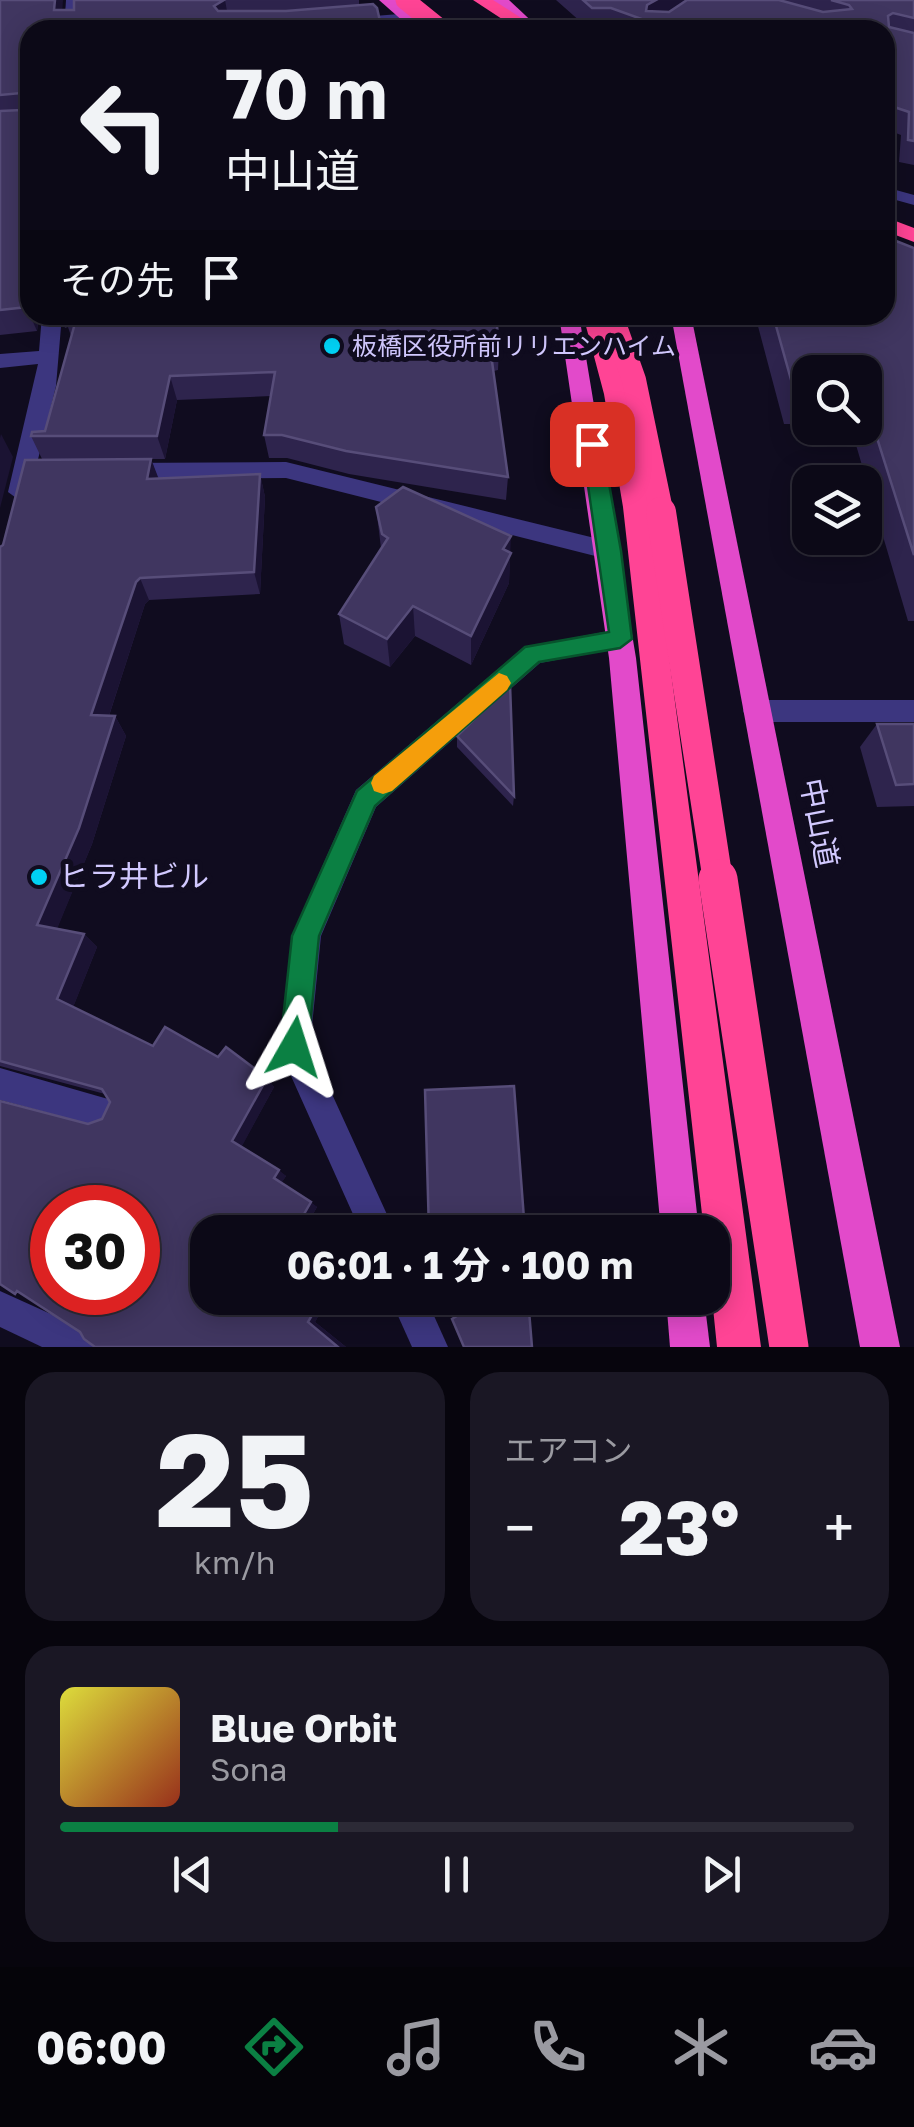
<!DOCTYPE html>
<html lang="ja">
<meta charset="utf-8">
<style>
:root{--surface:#0c0917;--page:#1a1724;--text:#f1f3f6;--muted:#9a9aa1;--line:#2c2a36;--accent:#0b8043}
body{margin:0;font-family:"Golos Text","Noto Sans JP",sans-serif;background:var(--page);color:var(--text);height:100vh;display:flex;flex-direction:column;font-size:38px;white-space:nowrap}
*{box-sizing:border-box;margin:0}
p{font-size:32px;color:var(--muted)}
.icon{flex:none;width:55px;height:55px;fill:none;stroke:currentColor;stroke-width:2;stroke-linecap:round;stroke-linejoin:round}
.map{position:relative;height:1347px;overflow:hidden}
.drawer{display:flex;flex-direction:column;gap:25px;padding:25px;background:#07050d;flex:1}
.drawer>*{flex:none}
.hud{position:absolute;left:20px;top:20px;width:875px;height:305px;border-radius:30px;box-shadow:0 5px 25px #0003,0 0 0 2px var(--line);background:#0c0917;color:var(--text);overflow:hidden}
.fabs{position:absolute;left:792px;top:355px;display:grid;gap:20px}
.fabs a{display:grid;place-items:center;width:90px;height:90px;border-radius:20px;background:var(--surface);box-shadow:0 5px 25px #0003,0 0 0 2px var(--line);font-size:50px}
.speed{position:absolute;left:30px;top:1185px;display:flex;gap:20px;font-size:50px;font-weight:700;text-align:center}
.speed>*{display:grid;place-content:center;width:130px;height:130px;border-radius:50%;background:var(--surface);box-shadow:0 5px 25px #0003,0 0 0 2px var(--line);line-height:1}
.speed .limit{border:15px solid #d22;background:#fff;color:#111}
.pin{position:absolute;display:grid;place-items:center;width:85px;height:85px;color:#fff;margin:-42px;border-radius:20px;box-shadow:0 5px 15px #0006}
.me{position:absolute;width:110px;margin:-55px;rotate:6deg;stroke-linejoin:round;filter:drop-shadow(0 0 8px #0008)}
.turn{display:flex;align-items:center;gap:35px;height:210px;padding:0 40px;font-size:45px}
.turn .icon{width:130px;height:130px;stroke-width:2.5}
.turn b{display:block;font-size:70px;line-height:85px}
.then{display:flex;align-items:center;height:95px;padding:0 40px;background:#0003;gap:20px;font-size:38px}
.big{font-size:75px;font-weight:700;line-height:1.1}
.drawer .widget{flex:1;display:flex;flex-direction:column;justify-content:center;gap:15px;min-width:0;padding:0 35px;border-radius:30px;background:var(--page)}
.drawer .dial{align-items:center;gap:0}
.dial b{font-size:130px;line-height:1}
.song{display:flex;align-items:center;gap:30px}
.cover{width:120px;height:120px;border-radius:15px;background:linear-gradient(135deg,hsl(60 70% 55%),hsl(10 70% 35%))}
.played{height:10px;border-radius:5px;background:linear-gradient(90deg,var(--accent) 35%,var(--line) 35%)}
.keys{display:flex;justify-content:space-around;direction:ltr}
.heat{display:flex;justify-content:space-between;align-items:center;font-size:55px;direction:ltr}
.drawer .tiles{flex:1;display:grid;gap:25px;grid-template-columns:1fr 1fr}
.widget:last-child{grid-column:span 2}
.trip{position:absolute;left:190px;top:1215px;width:540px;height:100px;border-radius:30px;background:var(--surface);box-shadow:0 5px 25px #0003,0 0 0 2px var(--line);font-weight:700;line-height:100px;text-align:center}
.tab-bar{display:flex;height:160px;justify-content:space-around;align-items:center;background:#050409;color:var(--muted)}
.tab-bar .icon{width:70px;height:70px}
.tab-bar .selected{color:var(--accent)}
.tab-bar b{font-size:45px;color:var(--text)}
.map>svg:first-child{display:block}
</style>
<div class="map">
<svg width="914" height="1347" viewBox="0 0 914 1347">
<rect width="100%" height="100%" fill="#100c1f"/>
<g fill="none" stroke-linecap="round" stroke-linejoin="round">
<g fill="#3c367f" fill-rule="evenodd">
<polygon points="412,13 417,14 417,20 349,26 342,22 349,18"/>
<polygon points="286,462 611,542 622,551 611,560 286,478 121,479 110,471 121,463"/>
<polygon points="0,1068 115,1101 120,1112 115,1123 104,1128 0,1100"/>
</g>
<g fill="#3c367f" fill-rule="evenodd">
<polygon points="66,0 80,0 78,30 64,30"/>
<polygon points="885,187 914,195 914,205 885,197"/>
<polygon points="42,315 62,315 56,386 30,492 19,500 8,492 38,364 0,368 0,354 39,351"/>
<polygon points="620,629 629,632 632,639 629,646 540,663 376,807 321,936 310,1046 395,1232 361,1232 278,1047 296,926 356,790 524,647"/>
<polygon points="756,700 914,700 914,722 756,722 747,719 743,711 747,703"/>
<polygon points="0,1291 95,1334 100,1347 42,1347 0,1327"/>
<polygon points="390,1298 426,1298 448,1347 412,1347"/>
</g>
<g fill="#e24aca" fill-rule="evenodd">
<polygon points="379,0 396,0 430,30 413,30"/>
<polygon points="492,0 509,0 541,30 524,30"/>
<polygon points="559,315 579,315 636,658 699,1232 661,1232 609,658"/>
<polygon points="671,315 691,315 900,1347 860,1347"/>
<polygon points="666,1298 704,1298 710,1347 670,1347"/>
</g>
<g fill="#ff4495" fill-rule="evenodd">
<polygon points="473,0 493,0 540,30 519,30"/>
<polygon points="885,217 914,228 914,242 885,231"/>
<polygon points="583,315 605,315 628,394 649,507 761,1347 717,1347 712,1298 712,1232 704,1232 623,507 604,394"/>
</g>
<polyline stroke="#ff4495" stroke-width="19" points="405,0 442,30"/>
<polyline stroke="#ff4495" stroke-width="24" points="611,315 634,380 662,515"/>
<polyline stroke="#ff4495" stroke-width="30" points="661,512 718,881"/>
<polyline stroke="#ff4495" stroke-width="39" points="718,879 789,1347"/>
</g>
<g fill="#2e244d">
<polygon points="0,0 63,10 74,10 74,0 359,0 359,5 30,30 30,315 39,315 37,331 0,335"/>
<polygon points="556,0 685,0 667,12 687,0 914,0 914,165 899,162 901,135 885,129 885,30 590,30"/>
<polygon points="914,248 914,621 908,621 851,428 865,428 865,372 810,372 810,424 784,424 755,315 885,315 888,250"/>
<polygon points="60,315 496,315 499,347 498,370 494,371 508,477 506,500 349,474 287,458 269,458 264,435 271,396 177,400 165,459 42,459 31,436 45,431 71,336 68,327 65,328"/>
<polygon points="151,459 158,479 260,474 265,497 260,594 149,600 145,604 109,716 115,716 126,736 92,844 57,928 84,934 97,947 73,1007 153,1046 218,1057 267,1078 274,1087 241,1147 286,1176 281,1183 317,1207 303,1231 304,1232 208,1232 208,1298 328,1298 315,1322 346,1347 95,1347 80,1332 22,1294 88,1124 102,1119 110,1102 105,1094 0,1066 0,547"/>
<polygon points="376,507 510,552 509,583 471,665 415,636 390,667 344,644 339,614 381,548"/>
<polygon points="877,724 914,724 914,806 877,807 860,747"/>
<polygon points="457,736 514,796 513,806 457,747"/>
</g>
<g fill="#1b1333">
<polygon points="55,0 63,0 61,30 54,10"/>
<polygon points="225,0 229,22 214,6"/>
<polygon points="656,0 685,0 651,23 645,21 647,5"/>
<polygon points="29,138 30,141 30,236 22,217"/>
<polygon points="29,288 30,290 30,315 27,307"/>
<polygon points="30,315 39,315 37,331"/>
<polygon points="170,376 177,400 165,459 157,436"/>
<polygon points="1,434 13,457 0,508 0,438"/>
<polygon points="151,459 160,482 147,479"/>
<polygon points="260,474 265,497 260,594 254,572"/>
<polygon points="511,536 509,583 471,665 471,636 503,549"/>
<polygon points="140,578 149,600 145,604 103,734 91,715 136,582"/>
<polygon points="413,606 415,636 390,667 387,639"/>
<polygon points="115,716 126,736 92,844 53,939 37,925"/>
<polygon points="84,934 97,947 72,1010 57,999"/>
<polygon points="267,1078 274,1087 241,1148 232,1141"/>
<polygon points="279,1170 286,1176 281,1184 274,1178"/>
<polygon points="311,1202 317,1207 303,1231 304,1232 302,1232 296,1228"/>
<polygon points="322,1298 328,1298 315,1322 346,1347 338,1347 308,1322"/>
</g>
<g fill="#403660" stroke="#574d79" stroke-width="2.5" fill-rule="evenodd">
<polygon points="0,0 55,0 54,10 74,10 74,0 224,0 214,6 218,11 286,11 373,4 377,8 382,30 30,30 30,138 22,217 30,217 30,288 27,307 0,310 0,111 22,110 25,106 21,93 0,95"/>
<polygon points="583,0 656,0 647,5 646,11 669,12 687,0 779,0 823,12 852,9 849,5 831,0 914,0 914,18 893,13 888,16 889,27 914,33 914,141 908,140 909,112 885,104 885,30 672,30 611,8 592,8"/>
<polygon points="896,241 914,248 914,555 865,400 865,372 810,372 810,394 795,394 773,315 885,315 885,249 888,250"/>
<polygon points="64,315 496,315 499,347 490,347 508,477 346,451 282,435 264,435 275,372 170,376 157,436 31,436 32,432 45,431 77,316 64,317"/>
<path d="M151,459L147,479L260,474L254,572L140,578L136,582L91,715L115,716L79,828L37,925L84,934L57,999L153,1046L165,1027L218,1057L226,1047L267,1078L232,1141L279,1170L274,1178L311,1202L296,1228L302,1232H208V1298H322L308,1322L338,1347H95L84,1339L80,1332L17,1291L15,1294L0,1284V1101L88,1124L102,1119L110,1102L102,1089L0,1061V547L3,545L25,460ZM52,1208H138V1292H52Z"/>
<polygon points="403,487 511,536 503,549 511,553 471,636 413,606 387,639 339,614 388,538 382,534 376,507"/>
<polygon points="510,684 514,796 457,736"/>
<polygon points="877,724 914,724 914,784 896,785"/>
<polygon points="514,1086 525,1232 429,1232 425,1090"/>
<polygon points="486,1298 528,1298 532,1347 464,1347 452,1319"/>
</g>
<polygon fill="#0b8043" stroke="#07532c" stroke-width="2.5" points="592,437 602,444 621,551 632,639 620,648 539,662 375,806 319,936 308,1047 304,1057 294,1061 284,1057 280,1047 292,936 357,791 525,647 609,632 582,444"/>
<polygon fill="#f59e0b" points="499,673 507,676 511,683 507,690 392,791 383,794 374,791 371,783 374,776"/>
<g fill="#00d1f4" stroke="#100c1f" stroke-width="4">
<circle cx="332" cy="346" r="10"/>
<circle cx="39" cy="877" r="10"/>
</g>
<g text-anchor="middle" stroke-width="10" stroke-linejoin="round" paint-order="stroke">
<g font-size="25" fill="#d2c9ff" stroke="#100c1f" text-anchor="start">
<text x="352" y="355">板橋区役所前リリエンハイム</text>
</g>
<g font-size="30" fill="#d2c9ff" stroke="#100c1f">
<text transform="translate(819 823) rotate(79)" y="10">中山道</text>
</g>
<g font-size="30" fill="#d2c9ff" stroke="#100c1f" text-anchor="start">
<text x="59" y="887">ヒラ井ビル</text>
</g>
</g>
</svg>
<div class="fabs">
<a><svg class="icon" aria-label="search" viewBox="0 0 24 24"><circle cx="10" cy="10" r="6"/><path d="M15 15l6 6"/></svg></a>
<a><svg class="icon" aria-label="layers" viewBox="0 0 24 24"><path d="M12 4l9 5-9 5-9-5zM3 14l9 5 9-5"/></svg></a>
</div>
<div class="speed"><div class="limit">30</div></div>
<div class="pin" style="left:592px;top:444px;background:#d93025"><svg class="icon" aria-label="arrive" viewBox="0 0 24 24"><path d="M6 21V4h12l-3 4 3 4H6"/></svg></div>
<svg class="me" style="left:294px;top:1047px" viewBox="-20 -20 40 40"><path d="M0-17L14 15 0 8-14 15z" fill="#0b8043" stroke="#fff" stroke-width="4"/></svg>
<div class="trip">06:01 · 1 分 · 100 m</div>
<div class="hud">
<div class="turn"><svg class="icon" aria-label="left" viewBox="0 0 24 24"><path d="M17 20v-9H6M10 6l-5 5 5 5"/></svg><div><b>70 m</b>中山道</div></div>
<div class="then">その先<svg class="icon" aria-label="arrive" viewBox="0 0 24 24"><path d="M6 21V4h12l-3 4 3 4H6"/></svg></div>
</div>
</div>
<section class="drawer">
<div class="tiles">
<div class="widget dial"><b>25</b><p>km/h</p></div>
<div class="widget"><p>エアコン</p>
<div class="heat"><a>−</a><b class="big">23°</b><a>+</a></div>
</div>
<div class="widget">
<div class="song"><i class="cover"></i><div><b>Blue Orbit</b><p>Sona</p></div></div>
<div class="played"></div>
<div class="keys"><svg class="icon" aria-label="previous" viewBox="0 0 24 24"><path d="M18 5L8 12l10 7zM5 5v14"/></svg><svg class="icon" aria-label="pause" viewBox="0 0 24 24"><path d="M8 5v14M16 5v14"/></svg><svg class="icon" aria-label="next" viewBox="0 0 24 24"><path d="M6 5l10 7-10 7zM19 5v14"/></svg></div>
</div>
</div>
</section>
<nav class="tab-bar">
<b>06:00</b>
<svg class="icon selected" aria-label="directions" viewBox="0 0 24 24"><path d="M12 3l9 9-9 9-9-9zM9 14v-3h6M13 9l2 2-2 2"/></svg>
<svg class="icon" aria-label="music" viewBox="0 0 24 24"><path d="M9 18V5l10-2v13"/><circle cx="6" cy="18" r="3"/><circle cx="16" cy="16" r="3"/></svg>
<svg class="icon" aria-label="phone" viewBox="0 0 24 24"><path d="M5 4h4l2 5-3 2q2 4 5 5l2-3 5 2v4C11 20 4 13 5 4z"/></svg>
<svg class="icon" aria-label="climate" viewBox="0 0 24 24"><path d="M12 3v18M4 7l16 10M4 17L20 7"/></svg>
<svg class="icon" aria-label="car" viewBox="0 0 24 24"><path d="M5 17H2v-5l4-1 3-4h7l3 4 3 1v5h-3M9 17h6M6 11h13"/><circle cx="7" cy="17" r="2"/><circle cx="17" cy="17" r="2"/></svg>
</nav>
